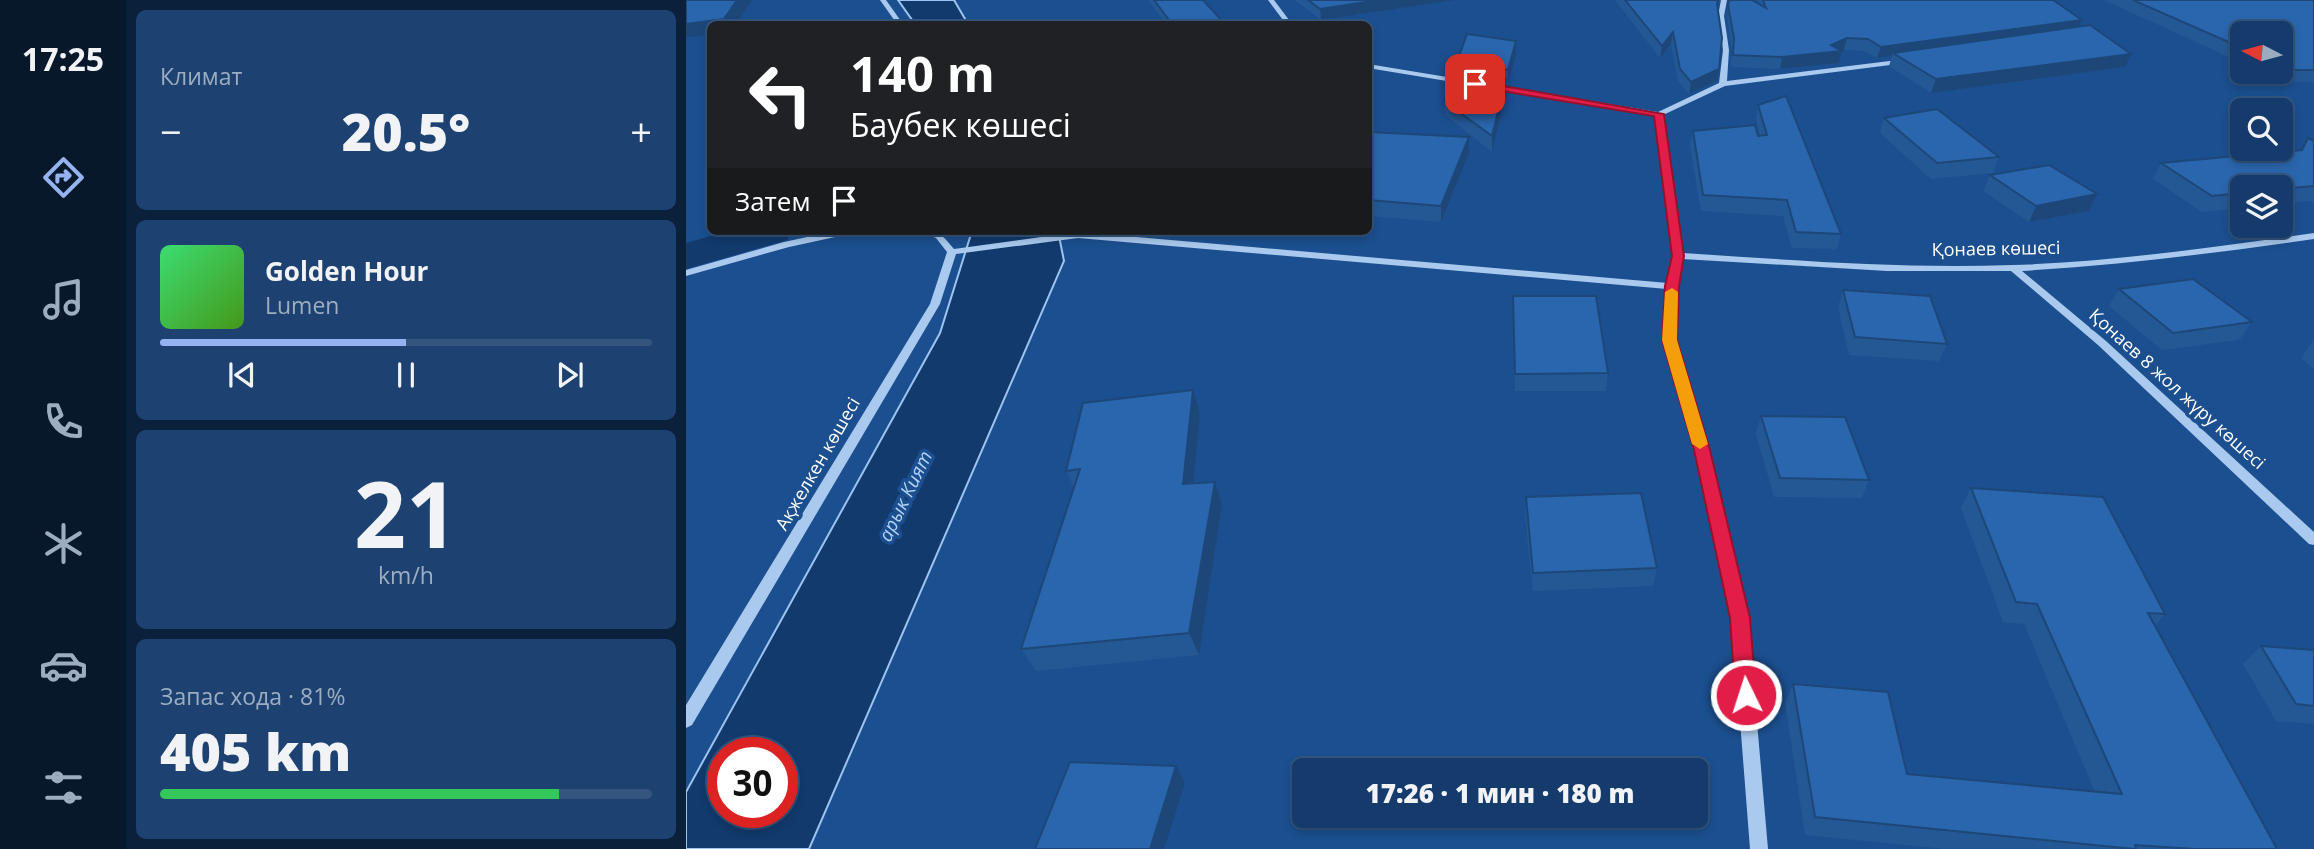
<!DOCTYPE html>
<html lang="ru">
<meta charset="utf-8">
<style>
:root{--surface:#143b6b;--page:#1d4271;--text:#f1f3f6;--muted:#9dadc1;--line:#33557e;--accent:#95b2f1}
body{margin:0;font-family:"Open Sans",sans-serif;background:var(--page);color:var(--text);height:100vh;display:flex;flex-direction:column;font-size:26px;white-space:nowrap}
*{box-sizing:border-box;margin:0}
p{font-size:23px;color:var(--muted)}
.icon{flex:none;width:38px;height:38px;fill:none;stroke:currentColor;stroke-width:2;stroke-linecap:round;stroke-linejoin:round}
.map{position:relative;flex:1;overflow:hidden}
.sheet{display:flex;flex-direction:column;gap:10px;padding:10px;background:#0b203b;width:560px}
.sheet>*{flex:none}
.top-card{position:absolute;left:21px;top:21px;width:665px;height:214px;border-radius:10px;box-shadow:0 4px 10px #0003,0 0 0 2px var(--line);background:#202124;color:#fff;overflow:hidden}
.needle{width:46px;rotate:276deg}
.controls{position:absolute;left:1544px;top:21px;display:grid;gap:14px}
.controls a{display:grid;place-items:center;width:63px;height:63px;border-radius:10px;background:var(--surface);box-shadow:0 4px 10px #0003,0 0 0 2px var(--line);font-size:35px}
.speed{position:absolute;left:21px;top:737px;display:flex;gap:14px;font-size:35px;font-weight:700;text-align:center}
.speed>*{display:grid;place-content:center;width:91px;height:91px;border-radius:50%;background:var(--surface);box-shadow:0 4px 10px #0003,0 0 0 2px var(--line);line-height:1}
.speed .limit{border:10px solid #d22;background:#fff;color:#111}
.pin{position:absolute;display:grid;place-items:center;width:60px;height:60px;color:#fff;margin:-30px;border-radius:14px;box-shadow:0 4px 10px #0006}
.me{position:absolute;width:77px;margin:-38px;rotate:356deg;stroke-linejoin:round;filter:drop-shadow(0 0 5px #0008)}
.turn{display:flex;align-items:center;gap:24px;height:147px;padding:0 28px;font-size:32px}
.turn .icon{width:91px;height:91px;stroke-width:2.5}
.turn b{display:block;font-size:49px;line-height:60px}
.then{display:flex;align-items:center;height:66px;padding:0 28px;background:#0003;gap:14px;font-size:26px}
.big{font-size:52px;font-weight:800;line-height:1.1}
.sheet .tile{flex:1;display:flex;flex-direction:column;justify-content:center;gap:10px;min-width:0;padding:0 24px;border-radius:10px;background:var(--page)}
.sheet .dial{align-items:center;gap:0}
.dial b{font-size:91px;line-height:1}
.song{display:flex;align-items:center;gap:21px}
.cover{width:84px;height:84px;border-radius:10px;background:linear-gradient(135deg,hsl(140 70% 55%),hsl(100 70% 35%))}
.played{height:7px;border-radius:4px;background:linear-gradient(90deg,var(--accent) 50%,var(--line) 50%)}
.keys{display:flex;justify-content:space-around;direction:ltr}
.heat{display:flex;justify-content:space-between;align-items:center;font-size:38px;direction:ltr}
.charge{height:10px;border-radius:5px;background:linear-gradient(90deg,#34c759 81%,var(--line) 0)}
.trip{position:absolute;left:606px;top:758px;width:416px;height:70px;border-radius:10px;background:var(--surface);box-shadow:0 4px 10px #0003,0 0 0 2px var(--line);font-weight:800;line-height:70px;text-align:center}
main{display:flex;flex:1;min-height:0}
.tabs{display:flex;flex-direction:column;width:126px;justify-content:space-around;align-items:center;background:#08182b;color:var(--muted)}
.tabs .icon{width:49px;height:49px}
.tabs .selected{color:var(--accent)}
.tabs b{font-size:32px;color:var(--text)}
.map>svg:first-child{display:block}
</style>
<main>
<nav class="tabs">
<b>17:25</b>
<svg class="icon selected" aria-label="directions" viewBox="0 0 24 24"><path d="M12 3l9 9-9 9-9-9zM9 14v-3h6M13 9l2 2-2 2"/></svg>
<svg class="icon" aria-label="music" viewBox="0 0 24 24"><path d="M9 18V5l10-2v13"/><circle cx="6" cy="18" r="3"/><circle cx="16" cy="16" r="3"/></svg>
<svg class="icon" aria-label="phone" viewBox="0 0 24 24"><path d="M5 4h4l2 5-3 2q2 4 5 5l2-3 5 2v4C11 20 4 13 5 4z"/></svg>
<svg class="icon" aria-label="climate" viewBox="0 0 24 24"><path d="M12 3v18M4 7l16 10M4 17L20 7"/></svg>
<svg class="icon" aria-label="car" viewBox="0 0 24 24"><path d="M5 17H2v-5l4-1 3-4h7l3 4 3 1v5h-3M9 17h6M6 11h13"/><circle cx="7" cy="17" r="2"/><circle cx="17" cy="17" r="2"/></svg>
<svg class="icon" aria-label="filters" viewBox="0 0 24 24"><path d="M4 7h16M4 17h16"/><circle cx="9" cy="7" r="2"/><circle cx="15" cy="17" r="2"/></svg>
</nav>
<section class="sheet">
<div class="tile"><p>Климат</p>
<div class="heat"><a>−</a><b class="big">20.5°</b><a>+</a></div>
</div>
<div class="tile">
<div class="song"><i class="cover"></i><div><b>Golden Hour</b><p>Lumen</p></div></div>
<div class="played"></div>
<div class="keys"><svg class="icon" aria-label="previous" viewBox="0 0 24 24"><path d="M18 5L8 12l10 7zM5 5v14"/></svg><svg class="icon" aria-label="pause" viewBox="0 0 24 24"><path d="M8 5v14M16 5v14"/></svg><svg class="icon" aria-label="next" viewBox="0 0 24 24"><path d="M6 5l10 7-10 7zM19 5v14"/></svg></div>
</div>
<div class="tile dial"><b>21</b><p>km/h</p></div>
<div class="tile"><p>Запас хода · 81%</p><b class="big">405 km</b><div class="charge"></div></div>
</section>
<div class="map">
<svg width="1628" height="849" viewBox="0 0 1628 849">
<rect width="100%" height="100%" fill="#1b4f8f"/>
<g fill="#123a6d" stroke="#9cc4f0" stroke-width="2" fill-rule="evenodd">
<polygon points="212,0 268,0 282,24 229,24"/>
<path d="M286,231H372L378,261L123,849H0V792L254,333ZM37,752H96V812H37Z"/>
</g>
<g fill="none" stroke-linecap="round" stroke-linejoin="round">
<polygon fill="#123a6d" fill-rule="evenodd" points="42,231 107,231 101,240 0,269 0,243"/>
<g fill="#a9c9ee" fill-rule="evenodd">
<polygon points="194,0 200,0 217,24 211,24"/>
<polygon points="582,0 588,0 606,24 600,24"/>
<path d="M1035,0H1041L1038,16L1043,50L1041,81L1220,59L1223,61L1220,63L1039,86L977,115L997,253C1106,260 1216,269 1326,265C1427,262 1528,247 1628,233V239C1531,253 1434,265 1336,271L1420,341L1628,532V545L1623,544L1412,345L1325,271H1201L996,259L991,286L990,340L1022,450L1062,618L1082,849H1064L1046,618L1010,450L978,340L981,289L392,238L270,254L254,304L6,725L0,728V705L244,304L261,252L250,238L232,231C253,231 255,233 268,249L392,232L982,283L987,256L969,116L800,86L804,84L972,112L1033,83L1037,50L1032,16Z"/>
<polygon points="682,64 779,80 783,82 779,84 682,68"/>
<polygon points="149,231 168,231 163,234 103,247 0,276 0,270 98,242"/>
</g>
</g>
<g fill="#245895">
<polygon points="462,0 517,0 539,24 480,24"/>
<polygon points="609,0 769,0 635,20"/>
<polygon points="929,0 1033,0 1032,6 1031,81 1003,94 992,81 985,44 974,58"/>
<polygon points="1043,0 1073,4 1072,0 1367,0 1393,27 1439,67 1245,93 1203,66 1206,56 1191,58 1179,51 1158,50 1156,51 1153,63 1094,69 1045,67 1046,50 1041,16"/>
<polygon points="1418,0 1628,0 1628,82 1597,82 1574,72 1594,72 1594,33 1556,33 1556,63"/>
<polygon points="830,55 822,85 820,84 820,94 806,152 759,115 758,101 772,71 771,62"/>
<polygon points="1072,105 1155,234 1151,249 1106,248 1097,216 1015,211 1004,145 1007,131 1074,136 1070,118"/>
<polygon points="1198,118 1313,157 1307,173 1245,179 1194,133"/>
<polygon points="682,132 783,153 755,222 682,216"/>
<polygon points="1622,138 1628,141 1628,203 1624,201 1594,204 1594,187 1556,187 1556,208 1516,212 1467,179 1475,163 1615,150"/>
<polygon points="1304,175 1411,194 1403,211 1343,222 1297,191"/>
<polygon points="1433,289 1566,322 1553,340 1476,350 1423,306"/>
<polygon points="1157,290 1261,344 1253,361 1163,355 1152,307"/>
<polygon points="827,296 922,373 920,391 829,391"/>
<polygon points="1628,340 1628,369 1615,358"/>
<polygon points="507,390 514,413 507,484 536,505 513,655 350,671 335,649 388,487 380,471"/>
<polygon points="1075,416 1183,480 1176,498 1088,497 1070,434"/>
<polygon points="1285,488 1479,614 1469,626 1591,849 1260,849 1119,835 1099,703 1107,684 1221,774 1409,792 1338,624 1317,622 1275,508"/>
<polygon points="840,497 971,568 967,586 847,591 839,515"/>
<polygon points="1575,646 1628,650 1628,724 1590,721 1557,664"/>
</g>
<g fill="#1d4779">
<polygon points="51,0 66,0 50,24 24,24 24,35 0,37 0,24"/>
<polygon points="693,0 769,0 635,20 634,9"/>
<polygon points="1396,20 1391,32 1207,53 1206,56 1191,58 1195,47"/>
<polygon points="987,32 985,44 974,58 976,46"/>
<polygon points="1161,38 1158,50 1154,52 1156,51 1153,63 1094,69 1096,57 1145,45"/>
<polygon points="830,41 830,55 822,85 822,70"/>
<polygon points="1445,54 1439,67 1245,93 1250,79"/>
<polygon points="1033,69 1031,81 1003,94 1005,82"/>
<polygon points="820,79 820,94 806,152 806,136"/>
<polygon points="783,137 783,153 755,222 755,206"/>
<polygon points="1411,194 1403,211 1343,222 1350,206"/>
<polygon points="507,390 514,413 505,507 497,484"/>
<polygon points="529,482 536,505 513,655 503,633"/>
<polygon points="490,766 499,783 478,849 464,849"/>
</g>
<g fill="#2a66ad" stroke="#1d4779" stroke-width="2">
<polygon points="0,0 51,0 38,19 0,24"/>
<polygon points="468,0 517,0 539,24 486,24"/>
<polygon points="622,0 693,0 634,9"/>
<polygon points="939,0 1032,0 1031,4 1036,38 1033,69 1005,82 994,69 987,32 976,46"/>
<polygon points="1043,0 1066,0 1080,8 1077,0 1367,0 1396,20 1195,47 1182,39 1161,38 1145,45 1156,51 1096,57 1047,55 1048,38 1042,5"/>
<polygon points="1447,0 1628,0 1628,70 1604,70 1594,66 1594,33 1556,33 1556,48"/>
<polygon points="1404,25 1445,54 1250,79 1207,53"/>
<polygon points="781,34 830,41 822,70 771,62"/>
<polygon points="768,71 820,79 806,136 758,101"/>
<polygon points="1100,96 1155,234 1110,232 1101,200 1017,195 1007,131 1069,125 1072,136 1081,135 1072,105"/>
<polygon points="1251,109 1313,157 1251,163 1198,118"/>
<polygon points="682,132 783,137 755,206 682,200"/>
<polygon points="1622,138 1628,141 1628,186 1594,189 1594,187 1556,187 1556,193 1526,196 1475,163 1616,150"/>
<polygon points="1363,165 1411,194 1350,206 1304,175"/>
<polygon points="1507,279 1566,322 1487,333 1433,289"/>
<polygon points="1157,290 1244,296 1261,344 1169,337"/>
<polygon points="827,296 910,296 922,373 829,374"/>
<polygon points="507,390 497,484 529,482 503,633 335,649 394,469 380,471 397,403"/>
<polygon points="1075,416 1159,417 1183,480 1094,478"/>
<polygon points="1285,488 1417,497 1479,614 1462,613 1591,849 1509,849 1449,845 1450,849 1448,849 1129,817 1107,684 1202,692 1221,774 1436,794 1351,604 1330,602"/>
<polygon points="955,493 971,568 847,573 840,497"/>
<polygon points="1575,646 1628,650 1628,706 1610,704"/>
<polygon points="384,762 490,766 464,849 349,849"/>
</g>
<polygon fill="#e11d48" stroke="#92132f" stroke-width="2" points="789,81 978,114 998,256 993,286 991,340 1024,450 1064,618 1070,695 1067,702 1060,705 1052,702 1049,695 1044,618 1008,450 976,340 979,286 986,256 968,116 785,86 785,82"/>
<polygon fill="#f59e0b" points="986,288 992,292 991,340 1022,444 1014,449 1006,444 976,340 979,292"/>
<g text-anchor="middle" stroke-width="7" stroke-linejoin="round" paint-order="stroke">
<g font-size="18" fill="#fff" stroke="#1b4f8f">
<text transform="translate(1310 249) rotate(-1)" y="6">Қонаев көшесі</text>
<text transform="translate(1491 389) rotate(42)" y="6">Қонаев 8 жол жүру көшесі</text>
<text transform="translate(132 464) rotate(-60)" y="6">Ақжелкен көшесі</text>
</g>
<g font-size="19" font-style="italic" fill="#b5d3f5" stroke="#1b4f8f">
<text transform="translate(219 496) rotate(-64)" y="7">арык Кият</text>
</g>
</g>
</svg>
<div class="controls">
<a><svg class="needle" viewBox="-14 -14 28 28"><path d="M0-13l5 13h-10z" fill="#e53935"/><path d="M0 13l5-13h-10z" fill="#9dadc1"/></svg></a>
<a><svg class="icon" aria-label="search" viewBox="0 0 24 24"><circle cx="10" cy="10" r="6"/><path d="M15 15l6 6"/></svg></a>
<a><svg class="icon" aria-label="layers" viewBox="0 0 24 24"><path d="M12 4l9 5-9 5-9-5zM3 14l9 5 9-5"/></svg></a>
</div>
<div class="speed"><div class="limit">30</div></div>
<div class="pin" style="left:789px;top:84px;background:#d93025"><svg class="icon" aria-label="arrive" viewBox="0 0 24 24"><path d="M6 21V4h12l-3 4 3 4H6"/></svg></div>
<svg class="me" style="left:1060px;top:695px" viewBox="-20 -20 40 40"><circle r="17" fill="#e11d48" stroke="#fff" stroke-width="3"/><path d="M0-11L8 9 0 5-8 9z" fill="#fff"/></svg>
<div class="trip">17:26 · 1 мин · 180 m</div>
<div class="top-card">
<div class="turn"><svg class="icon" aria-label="left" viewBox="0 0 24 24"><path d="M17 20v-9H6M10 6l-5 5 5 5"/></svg><div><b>140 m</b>Баубек көшесі</div></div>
<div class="then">Затем<svg class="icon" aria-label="arrive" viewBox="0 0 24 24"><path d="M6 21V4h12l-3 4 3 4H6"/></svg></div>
</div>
</div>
</main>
